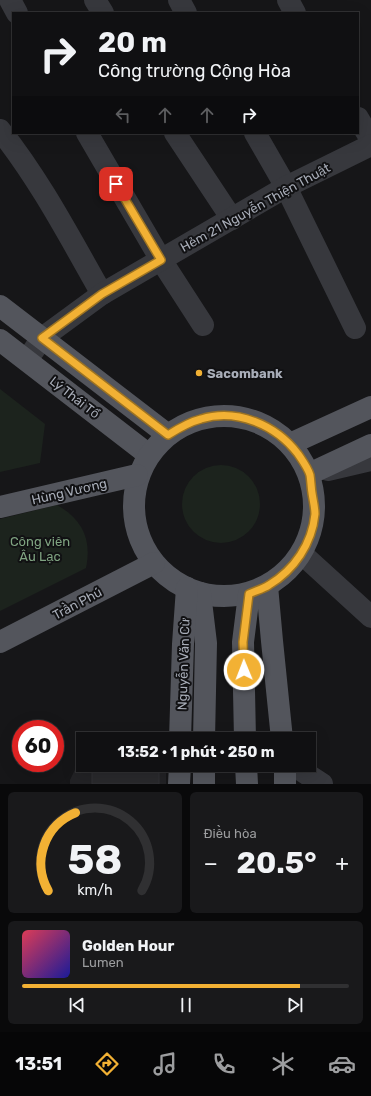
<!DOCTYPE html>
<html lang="vi">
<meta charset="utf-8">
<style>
:root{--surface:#101012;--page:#19191b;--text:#f1f3f6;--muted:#9c9d9f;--line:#303032;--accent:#f2b134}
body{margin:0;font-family:Rubik,sans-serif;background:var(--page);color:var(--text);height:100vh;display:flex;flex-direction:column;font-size:15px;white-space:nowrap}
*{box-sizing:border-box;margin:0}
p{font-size:13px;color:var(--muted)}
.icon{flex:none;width:22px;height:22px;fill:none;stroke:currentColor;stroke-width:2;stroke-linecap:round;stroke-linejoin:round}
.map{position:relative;height:784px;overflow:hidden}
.drawer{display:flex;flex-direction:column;gap:8px;padding:8px;background:#09090a;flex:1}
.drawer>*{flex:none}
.guide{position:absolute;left:12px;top:12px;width:347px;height:122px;border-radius:0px;box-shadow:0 4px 16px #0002,0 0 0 1px var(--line);background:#101012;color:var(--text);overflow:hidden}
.speed{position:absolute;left:12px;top:720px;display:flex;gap:8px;font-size:20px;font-weight:700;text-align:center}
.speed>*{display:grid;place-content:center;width:52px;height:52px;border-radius:50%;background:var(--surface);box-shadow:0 4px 16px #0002,0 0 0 1px var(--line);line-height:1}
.speed .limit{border:6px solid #d22;background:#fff;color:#111}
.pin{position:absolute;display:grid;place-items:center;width:34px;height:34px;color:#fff;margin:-17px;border-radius:8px;box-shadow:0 2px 6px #0006}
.me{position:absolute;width:44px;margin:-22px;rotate:359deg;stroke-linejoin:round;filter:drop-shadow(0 0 3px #0008)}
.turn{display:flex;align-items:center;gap:14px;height:84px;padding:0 20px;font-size:18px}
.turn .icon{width:52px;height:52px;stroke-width:2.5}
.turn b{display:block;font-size:28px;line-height:34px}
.lanes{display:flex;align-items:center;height:38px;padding:0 20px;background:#0003;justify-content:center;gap:20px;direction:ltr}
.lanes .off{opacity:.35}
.big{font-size:30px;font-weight:700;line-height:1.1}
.drawer .widget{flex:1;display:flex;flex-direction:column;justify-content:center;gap:6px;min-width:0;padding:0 14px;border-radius:6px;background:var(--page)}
.drawer .dial{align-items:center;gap:0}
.dial svg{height:104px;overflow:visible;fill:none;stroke:var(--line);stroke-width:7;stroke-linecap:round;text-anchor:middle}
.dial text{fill:var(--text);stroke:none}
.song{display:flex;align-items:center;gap:12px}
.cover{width:48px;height:48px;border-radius:6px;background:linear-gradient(135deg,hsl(350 70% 55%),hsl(240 70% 35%))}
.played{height:4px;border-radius:2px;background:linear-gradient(90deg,var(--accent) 85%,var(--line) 85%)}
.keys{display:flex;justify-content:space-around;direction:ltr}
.heat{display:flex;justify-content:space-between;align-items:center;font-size:22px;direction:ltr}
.drawer .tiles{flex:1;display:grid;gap:8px;grid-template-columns:1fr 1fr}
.widget:last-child{grid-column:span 2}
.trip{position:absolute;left:76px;top:732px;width:240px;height:40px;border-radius:0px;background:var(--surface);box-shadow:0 4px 16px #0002,0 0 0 1px var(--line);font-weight:700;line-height:40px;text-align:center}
.menu{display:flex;height:64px;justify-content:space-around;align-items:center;background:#060607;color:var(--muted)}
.menu .icon{width:28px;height:28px}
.menu .current{color:var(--accent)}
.menu b{font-size:18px;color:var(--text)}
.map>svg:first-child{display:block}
</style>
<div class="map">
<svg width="371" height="784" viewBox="0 0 371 784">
<rect width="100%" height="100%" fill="#161618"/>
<polygon fill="#222225" points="81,757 83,757 83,765 166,765 166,784 70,784 70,780"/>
<g fill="#1c231d">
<polygon points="0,389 45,424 40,463 0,472"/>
<circle cx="221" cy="504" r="39"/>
<path d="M57,505C82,519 92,539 86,568L0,611V519Z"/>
</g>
<rect fill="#29292c" stroke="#303034" x="92" y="765" width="67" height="19"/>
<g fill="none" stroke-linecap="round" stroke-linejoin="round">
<g stroke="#37383d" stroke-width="22">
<polyline points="10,0 17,13"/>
<polyline points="95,0 103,13"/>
<polyline points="179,0 186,13"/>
<polyline points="288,0 295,13"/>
<polyline points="358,118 371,140"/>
<path d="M0,130C40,180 70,238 102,294"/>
<polyline points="87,133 161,260 203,325"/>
<polyline points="175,133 232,219"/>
<polyline points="255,133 286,187 355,328"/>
<polyline points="27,360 42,338 102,294 286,187 371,145"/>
<polyline points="328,470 371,460"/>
<polyline points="302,554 371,617"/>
<polyline points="293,765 322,784"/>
</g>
<g stroke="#53555c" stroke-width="22">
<polyline points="0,306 168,435"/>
<polyline points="0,340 149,455"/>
<circle cx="224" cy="506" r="90"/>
<polyline points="290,444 371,407"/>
<polyline points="309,474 371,445"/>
<polyline points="0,507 137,475"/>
<polyline points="267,586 272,641 282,739"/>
<polyline points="200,593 206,643 204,739"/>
<polyline points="0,642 154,563"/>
<polyline points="180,739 183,644 187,588"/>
<polyline points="245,739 243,642 249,594"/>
<polyline points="246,765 247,784"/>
<polyline points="285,765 285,784"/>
<polyline points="179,784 180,765"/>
<polyline points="204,784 204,765"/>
</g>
</g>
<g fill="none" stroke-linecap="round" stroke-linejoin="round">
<g stroke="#9d7322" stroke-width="10">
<path id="route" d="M116,184L161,260L102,294L42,338L168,435C179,428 189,422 201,419C237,408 276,425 298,454C302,460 308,468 310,475C311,481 311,487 312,493C313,500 315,508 315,514C312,544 294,570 269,585C263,589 255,591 249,594L243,642L244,670"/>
</g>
<use href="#route" stroke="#f2b134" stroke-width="7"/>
</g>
<circle fill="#f2b134" stroke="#111113" stroke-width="1.5" cx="199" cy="373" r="4"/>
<g text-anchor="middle" stroke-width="4" stroke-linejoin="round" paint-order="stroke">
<g font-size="13" fill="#a8adb8" stroke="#111113">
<text transform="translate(255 207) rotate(-29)" y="5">Hẻm 21 Nguyễn Thiện Thuật</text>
<text transform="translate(75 397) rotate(38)" y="5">Lý Thái Tổ</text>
<text transform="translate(69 491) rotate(-13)" y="5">Hùng Vương</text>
<text transform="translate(77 603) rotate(-28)" y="5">Trần Phú</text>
<text transform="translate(183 664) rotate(-88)" y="5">Nguyễn Văn Cừ</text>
</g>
<g font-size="13" font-weight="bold" fill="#a8adb8" stroke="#111113" text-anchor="start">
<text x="207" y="378">Sacombank</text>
</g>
<g font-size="13" fill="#7fa381" stroke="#111113">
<text x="40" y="546">Công viên<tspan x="40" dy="15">Âu Lạc</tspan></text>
</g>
</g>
</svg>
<div class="speed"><div class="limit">60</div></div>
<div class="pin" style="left:116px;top:184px;background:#d93025"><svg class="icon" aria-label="arrive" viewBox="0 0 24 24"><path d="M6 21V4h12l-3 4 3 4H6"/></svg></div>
<svg class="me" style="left:244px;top:670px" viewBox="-20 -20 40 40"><circle r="17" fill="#f2b134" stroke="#fff" stroke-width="3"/><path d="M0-11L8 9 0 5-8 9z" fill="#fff"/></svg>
<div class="trip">13:52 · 1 phút · 250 m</div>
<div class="guide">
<div class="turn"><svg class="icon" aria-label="right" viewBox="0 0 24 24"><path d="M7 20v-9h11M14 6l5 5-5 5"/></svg><div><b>20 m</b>Công trường Cộng Hòa</div></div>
<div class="lanes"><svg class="icon off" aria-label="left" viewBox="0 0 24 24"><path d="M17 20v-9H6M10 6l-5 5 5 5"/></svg><svg class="icon off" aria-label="ahead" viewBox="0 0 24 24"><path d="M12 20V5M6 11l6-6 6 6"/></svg><svg class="icon off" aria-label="ahead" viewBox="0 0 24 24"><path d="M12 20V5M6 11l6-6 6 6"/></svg><svg class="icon" aria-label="right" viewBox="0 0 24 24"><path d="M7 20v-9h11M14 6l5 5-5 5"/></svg></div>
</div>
</div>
<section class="drawer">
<div class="tiles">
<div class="widget dial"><svg viewBox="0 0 100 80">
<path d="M14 69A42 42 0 1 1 86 69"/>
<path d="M14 69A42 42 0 0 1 35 9" stroke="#f2b134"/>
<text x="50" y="56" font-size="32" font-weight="700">58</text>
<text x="50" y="72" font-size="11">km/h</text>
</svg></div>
<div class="widget"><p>Điều hòa</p>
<div class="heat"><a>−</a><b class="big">20.5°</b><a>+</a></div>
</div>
<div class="widget">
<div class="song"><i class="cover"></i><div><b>Golden Hour</b><p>Lumen</p></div></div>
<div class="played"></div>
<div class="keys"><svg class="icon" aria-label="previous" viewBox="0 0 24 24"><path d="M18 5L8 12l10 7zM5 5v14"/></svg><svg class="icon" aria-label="pause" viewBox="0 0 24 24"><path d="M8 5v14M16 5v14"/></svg><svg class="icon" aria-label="next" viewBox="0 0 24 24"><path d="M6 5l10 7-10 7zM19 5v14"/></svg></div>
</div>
</div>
</section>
<nav class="menu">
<b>13:51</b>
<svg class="icon current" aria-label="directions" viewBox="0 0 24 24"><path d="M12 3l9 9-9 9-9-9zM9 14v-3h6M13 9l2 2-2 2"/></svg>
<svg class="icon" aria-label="music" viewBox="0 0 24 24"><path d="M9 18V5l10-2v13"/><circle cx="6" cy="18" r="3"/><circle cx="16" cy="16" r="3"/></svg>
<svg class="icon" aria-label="phone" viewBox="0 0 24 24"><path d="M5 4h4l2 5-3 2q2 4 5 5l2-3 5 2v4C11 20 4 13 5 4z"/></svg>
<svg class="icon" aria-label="climate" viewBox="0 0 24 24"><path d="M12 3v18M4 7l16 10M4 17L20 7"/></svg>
<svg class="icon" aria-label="car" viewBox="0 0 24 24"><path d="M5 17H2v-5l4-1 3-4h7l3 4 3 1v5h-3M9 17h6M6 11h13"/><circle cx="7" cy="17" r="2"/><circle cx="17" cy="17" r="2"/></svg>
</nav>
